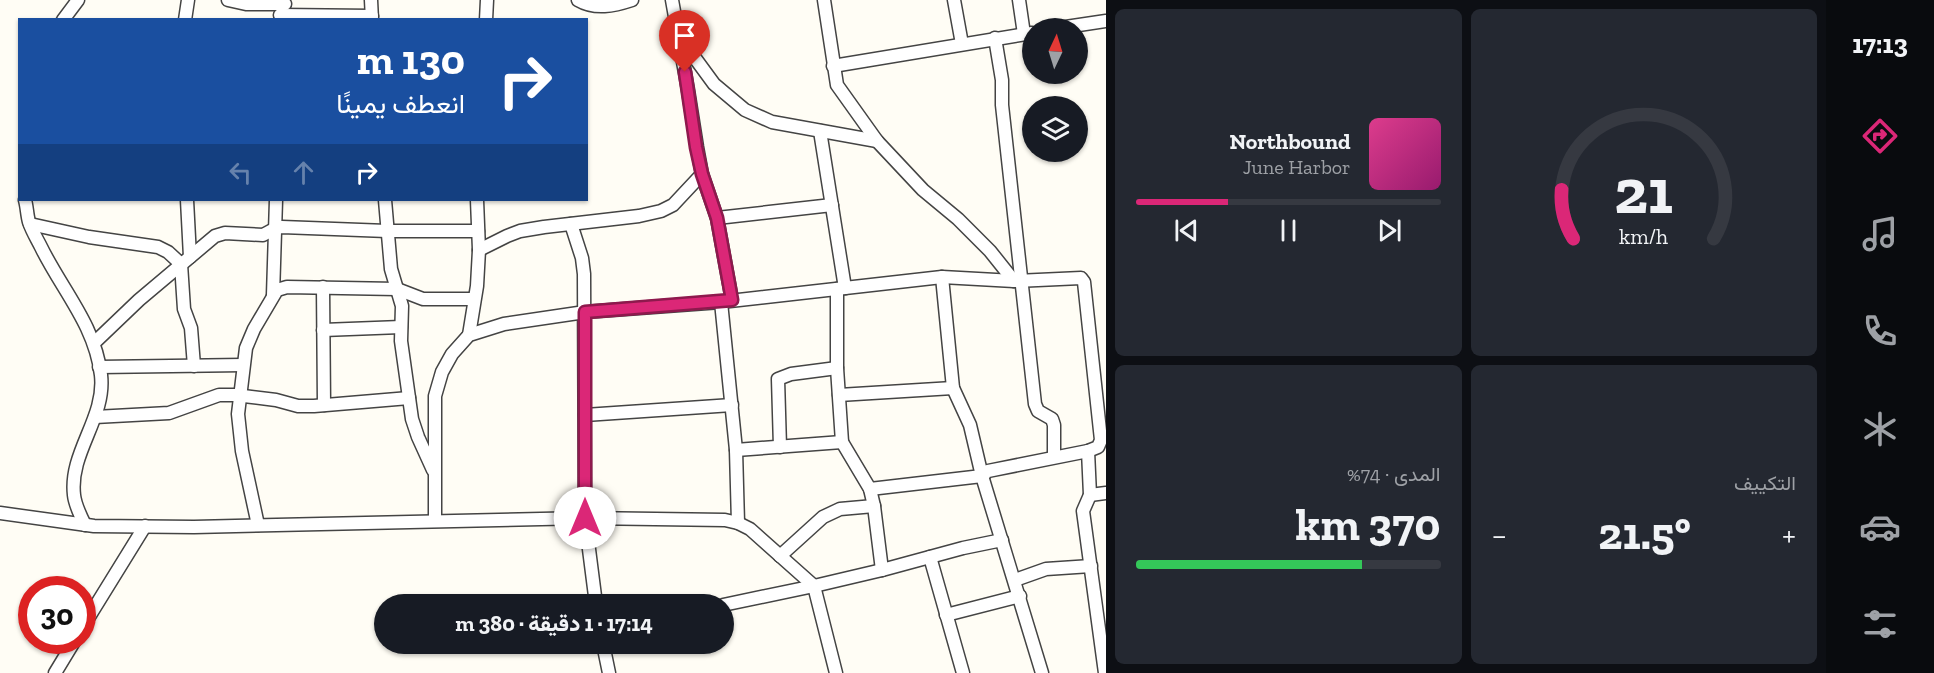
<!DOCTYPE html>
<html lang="ar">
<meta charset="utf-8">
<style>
:root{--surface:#171b24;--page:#242831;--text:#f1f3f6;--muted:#9ea1a6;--line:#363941;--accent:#db2777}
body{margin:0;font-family:"Zilla Slab",Vazirmatn,serif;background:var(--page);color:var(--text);direction:rtl;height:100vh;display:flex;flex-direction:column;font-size:22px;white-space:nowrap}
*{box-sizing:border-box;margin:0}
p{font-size:20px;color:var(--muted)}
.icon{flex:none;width:33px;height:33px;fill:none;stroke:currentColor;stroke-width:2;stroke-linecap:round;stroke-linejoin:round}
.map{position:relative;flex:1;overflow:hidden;direction:ltr}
.side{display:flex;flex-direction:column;gap:9px;padding:9px;background:#0d0f14;width:720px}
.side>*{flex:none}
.guide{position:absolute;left:18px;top:18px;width:570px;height:183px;border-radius:0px;box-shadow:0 2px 4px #0004;direction:rtl;background:#1a4fa0;color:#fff;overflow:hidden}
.needle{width:39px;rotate:4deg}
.controls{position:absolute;left:1022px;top:18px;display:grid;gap:12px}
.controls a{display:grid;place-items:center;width:66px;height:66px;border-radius:50%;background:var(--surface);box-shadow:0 2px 4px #0004;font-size:30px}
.speed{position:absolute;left:18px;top:576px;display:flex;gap:12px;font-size:30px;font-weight:700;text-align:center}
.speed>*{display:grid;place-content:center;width:78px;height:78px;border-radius:50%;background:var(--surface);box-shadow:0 2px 4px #0004;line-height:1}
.speed .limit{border:9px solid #d22;background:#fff;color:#111}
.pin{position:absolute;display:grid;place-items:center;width:51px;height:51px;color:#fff;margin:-62px -26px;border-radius:50% 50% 50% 0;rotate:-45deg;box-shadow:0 0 6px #0007}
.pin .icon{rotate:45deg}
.me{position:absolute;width:66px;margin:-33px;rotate:0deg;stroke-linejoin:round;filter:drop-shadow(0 0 4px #0008)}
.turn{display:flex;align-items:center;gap:21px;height:126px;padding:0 24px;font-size:27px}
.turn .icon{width:78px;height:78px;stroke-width:2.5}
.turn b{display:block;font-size:42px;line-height:51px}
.lanes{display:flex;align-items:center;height:57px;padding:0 24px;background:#0003;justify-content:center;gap:30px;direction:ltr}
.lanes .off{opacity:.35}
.big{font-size:45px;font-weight:800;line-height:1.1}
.side .tile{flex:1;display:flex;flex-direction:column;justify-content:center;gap:9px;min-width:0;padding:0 21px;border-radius:9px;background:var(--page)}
.side .dial{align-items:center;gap:0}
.dial svg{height:156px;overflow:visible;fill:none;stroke:var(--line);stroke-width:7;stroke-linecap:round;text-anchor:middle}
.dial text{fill:var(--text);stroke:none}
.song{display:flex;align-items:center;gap:18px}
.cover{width:72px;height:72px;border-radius:9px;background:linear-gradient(135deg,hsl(330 70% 55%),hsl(320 70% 35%))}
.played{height:6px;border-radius:3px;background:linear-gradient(90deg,var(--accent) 30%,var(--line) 30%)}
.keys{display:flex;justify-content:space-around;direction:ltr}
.heat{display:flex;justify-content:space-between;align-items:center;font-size:33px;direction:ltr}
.charge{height:9px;border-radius:4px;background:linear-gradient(90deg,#34c759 74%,var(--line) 0)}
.side .tiles{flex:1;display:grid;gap:9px;grid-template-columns:repeat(2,1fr)}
.trip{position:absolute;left:374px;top:594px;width:360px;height:60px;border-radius:30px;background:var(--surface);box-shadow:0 2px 4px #0004;font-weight:800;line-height:60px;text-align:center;direction:rtl}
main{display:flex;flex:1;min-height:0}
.dock{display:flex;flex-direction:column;width:108px;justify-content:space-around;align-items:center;background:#090b0e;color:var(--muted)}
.dock .icon{width:42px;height:42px}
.dock .active{color:var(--accent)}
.dock b{font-size:27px;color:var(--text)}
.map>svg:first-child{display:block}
</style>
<main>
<nav class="dock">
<b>17:13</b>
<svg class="icon active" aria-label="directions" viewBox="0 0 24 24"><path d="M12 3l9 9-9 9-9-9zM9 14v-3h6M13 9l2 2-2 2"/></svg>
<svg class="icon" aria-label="music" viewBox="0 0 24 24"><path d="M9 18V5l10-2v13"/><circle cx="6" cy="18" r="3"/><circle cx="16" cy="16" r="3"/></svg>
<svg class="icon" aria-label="phone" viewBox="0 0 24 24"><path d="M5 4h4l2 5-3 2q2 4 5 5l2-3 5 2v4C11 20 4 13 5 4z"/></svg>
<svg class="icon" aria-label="climate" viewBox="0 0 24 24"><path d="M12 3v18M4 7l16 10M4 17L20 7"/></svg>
<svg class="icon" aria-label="car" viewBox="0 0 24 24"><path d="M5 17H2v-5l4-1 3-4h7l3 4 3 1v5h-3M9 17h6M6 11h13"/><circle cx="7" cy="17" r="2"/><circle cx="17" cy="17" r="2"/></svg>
<svg class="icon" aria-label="filters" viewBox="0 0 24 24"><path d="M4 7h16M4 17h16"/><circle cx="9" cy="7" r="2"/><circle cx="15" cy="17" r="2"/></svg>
</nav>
<section class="side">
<div class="tiles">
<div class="tile dial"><svg viewBox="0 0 100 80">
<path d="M14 69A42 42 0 1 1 86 69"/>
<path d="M14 69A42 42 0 0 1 8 44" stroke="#db2777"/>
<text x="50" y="56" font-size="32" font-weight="700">21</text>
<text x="50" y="72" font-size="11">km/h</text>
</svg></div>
<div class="tile">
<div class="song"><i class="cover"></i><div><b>Northbound</b><p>June Harbor</p></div></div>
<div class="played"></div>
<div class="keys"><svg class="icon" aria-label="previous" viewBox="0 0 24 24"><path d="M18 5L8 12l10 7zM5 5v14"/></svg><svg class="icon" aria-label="pause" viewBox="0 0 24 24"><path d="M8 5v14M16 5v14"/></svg><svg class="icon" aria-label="next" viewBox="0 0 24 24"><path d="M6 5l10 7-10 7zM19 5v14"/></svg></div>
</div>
<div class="tile"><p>التكييف</p>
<div class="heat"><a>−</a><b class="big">21.5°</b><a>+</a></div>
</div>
<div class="tile"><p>المدى · 74%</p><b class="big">370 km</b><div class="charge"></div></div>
</div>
</section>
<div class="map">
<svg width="1106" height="673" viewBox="0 0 1106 673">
<rect width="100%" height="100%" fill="#fffdf5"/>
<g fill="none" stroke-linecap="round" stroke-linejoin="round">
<g stroke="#444" stroke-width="15">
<g id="minor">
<polyline points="228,0 246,4 285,4"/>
<polyline points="371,0 372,20"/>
<path d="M578,0C595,10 614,6 632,0"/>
<polyline points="672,0 688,90 697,147 702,174 717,218 732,300"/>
<polyline points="824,0 837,85 877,141 923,190 958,219 990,251 1014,281"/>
<polyline points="954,0 962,44"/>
<polyline points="1019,0 1024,34"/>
<polyline points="280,15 372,16"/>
<polyline points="63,20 78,0"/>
<polyline points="185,20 188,0"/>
<polyline points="486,20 487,0"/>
<polyline points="1059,28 1106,21"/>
<polyline points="995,38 1002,80 1002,105 1035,404 1038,411 1052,419 1054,425 1054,457"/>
<polyline points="681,39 714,84 745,110 772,122 877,141"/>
<polyline points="833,66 1032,33"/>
<polyline points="820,131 845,288"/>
<path d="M25,200C27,207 27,215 29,222C32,231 37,239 41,247C62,290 95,325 101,375C106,418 69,452 74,495C75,505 80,515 85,525"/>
<polyline points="187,200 190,257"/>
<polyline points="385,200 391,269 402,306 401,341 412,419 418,437 433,470"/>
<polyline points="717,218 832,205"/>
<polyline points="30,224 89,237 158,247 168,252 181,264 184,309 191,328 194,366"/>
<polyline points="571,224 582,258 584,274 585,518 596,604"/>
<polyline points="479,250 507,236 520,231 544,227 639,216 661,211 673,205 702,174"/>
<polyline points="942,277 953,388 970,425 982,476 1042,673"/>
<polyline points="323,287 324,405"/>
<polyline points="837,289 837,368 842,442 870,489 874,506 882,570"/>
<polyline points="273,295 276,200"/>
<polyline points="721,302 736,450 738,523"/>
<polyline points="323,330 401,327"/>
<polyline points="469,335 477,286 479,250 477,200"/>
<polyline points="94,343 139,300 215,236 225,233 263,235 276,228 282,227 387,231 478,231"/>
<polyline points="99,367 243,365"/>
<polyline points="839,395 953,388"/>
<polyline points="585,415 732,405"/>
<polyline points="95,417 169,413 219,395 235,395 276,400 298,406 314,406 409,398"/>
<polyline points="780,447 778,379 791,374 837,368"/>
<polyline points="736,450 842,442"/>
<polyline points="1088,451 1090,495 1083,511 1105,673"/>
<polyline points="1090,495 1106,493"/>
<polyline points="0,513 94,526 194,527 585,518 725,520 738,523 750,529 814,586 836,673"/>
<polyline points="435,520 435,396 442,372 452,354 469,335 504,324 585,312 721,302 942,277 1014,281 1081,278 1084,282 1101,440 1098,447 1088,451 988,471 982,476 870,489"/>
<polyline points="258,525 242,451 238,414 246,348 254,329 277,290 287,287 397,289 423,299 474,299"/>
<polyline points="780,556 823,517 840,509 874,506"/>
<polyline points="930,557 963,673"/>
<polyline points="1015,580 1046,569 1091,566"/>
<polyline points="723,605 814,586 882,570 963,548 1002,540"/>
<polyline points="946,615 1020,596"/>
<polyline points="82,628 145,526"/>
<polyline points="603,644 609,673"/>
<polyline points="55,673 75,640"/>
</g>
</g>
<use href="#minor" stroke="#fff" stroke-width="12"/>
</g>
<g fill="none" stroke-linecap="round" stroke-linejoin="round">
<g stroke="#8e194d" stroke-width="15">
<polyline id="route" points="585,518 585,312 732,300 717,218 702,174 696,147 685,72"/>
</g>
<use href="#route" stroke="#db2777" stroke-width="10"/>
</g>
</svg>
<div class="controls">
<a><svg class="needle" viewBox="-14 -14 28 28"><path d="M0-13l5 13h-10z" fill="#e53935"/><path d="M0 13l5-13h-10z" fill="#9ea1a6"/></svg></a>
<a><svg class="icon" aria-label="layers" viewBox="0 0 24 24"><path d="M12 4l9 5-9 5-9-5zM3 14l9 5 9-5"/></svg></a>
</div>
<div class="speed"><div class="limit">30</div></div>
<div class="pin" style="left:685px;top:72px;background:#d93025"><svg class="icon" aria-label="arrive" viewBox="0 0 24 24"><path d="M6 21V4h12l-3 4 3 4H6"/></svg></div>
<svg class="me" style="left:585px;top:518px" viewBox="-20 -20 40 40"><circle r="19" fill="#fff"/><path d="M0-13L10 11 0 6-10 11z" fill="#db2777"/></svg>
<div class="trip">17:14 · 1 دقيقة · 380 m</div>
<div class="guide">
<div class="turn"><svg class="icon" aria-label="right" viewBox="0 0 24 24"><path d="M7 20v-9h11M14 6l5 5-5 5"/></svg><div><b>130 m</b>انعطف يمينًا</div></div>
<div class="lanes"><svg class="icon off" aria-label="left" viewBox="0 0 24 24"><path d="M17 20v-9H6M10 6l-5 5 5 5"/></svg><svg class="icon off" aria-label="ahead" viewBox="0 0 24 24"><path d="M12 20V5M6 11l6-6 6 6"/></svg><svg class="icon" aria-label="right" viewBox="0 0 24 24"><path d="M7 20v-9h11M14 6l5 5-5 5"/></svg></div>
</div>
</div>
</main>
